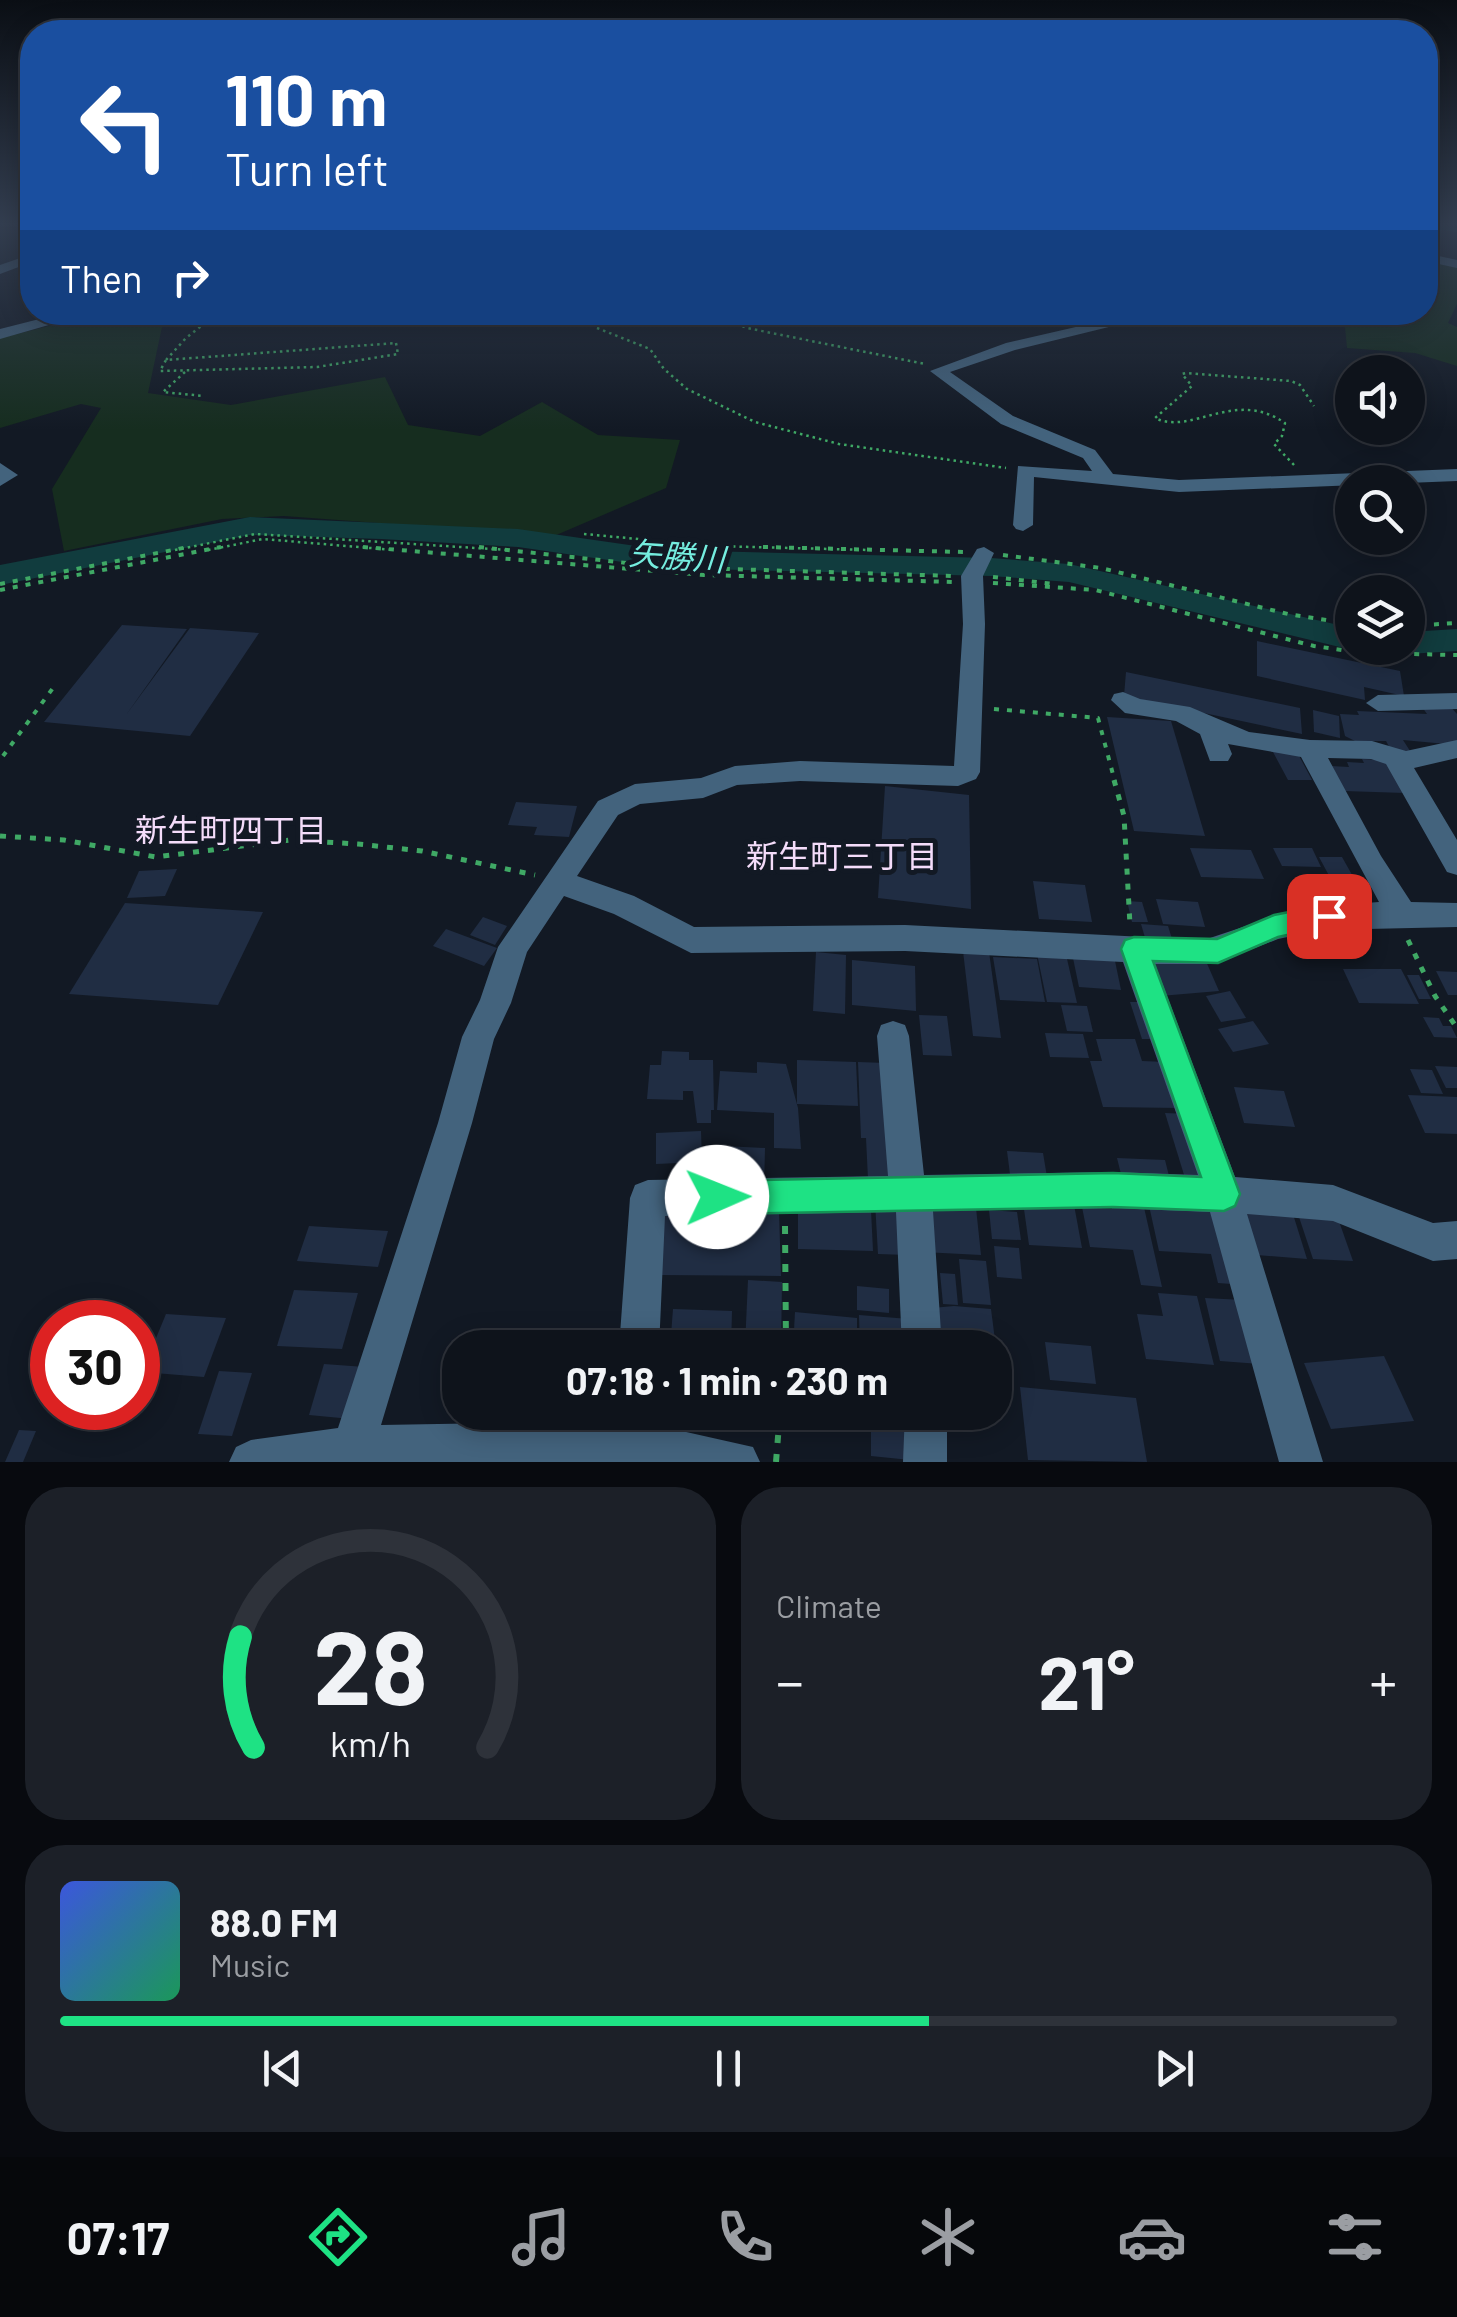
<!DOCTYPE html>
<meta charset="utf-8">
<style>
:root{--surface:#0e131b;--page:#1c2028;--text:#f1f3f6;--muted:#9b9ea3;--line:#2e323a;--accent:#1ee284}
body{margin:0;font-family:Barlow,"Noto Sans JP",sans-serif;background:var(--page);color:var(--text);height:100vh;display:flex;flex-direction:column;font-size:38px;white-space:nowrap}
*{box-sizing:border-box;margin:0}
p{font-size:32px;color:var(--muted)}
.icon{flex:none;width:55px;height:55px;fill:none;stroke:currentColor;stroke-width:2;stroke-linecap:round;stroke-linejoin:round}
.map{position:relative;height:1462px;overflow:hidden}
.details{display:flex;flex-direction:column;gap:25px;padding:25px;background:#080a0f;flex:1}
.details>*{flex:none}
.banner{position:absolute;left:20px;top:20px;width:1418px;height:305px;border-radius:40px;box-shadow:0 5px 25px #0003,0 0 0 2px var(--line);background:#1a4fa0;color:#fff;overflow:hidden}
.buttons{position:absolute;left:1335px;top:355px;display:grid;gap:20px}
.buttons a{display:grid;place-items:center;width:90px;height:90px;border-radius:50%;background:var(--surface);box-shadow:0 5px 25px #0003,0 0 0 2px var(--line);font-size:50px}
.speed{position:absolute;left:30px;top:1300px;display:flex;gap:20px;font-size:50px;font-weight:700;text-align:center}
.speed>*{display:grid;place-content:center;width:130px;height:130px;border-radius:50%;background:var(--surface);box-shadow:0 5px 25px #0003,0 0 0 2px var(--line);line-height:1}
.speed .limit{border:15px solid #d22;background:#fff;color:#111}
.pin{position:absolute;display:grid;place-items:center;width:85px;height:85px;color:#fff;margin:-42px;border-radius:20px;box-shadow:0 5px 15px #0006}
.me{position:absolute;width:110px;margin:-55px;rotate:89deg;stroke-linejoin:round;filter:drop-shadow(0 0 8px #0008)}
.turn{display:flex;align-items:center;gap:35px;height:210px;padding:0 40px;font-size:45px}
.turn .icon{width:130px;height:130px;stroke-width:2.5}
.turn b{display:block;font-size:70px;line-height:85px}
.then{display:flex;align-items:center;height:95px;padding:0 40px;background:#0003;gap:20px;font-size:38px}
.big{font-size:75px;font-weight:700;line-height:1.1}
.details .tile{flex:1;display:flex;flex-direction:column;justify-content:center;gap:15px;min-width:0;padding:0 35px;border-radius:40px;background:var(--page)}
.details .dial{align-items:center;gap:0}
.dial svg{height:260px;overflow:visible;fill:none;stroke:var(--line);stroke-width:7;stroke-linecap:round;text-anchor:middle}
.dial text{fill:var(--text);stroke:none}
.song{display:flex;align-items:center;gap:30px}
.cover{width:120px;height:120px;border-radius:15px;background:linear-gradient(135deg,hsl(230 70% 55%),hsl(150 70% 35%))}
.played{height:10px;border-radius:5px;background:linear-gradient(90deg,var(--accent) 65%,var(--line) 65%)}
.keys{display:flex;justify-content:space-around;direction:ltr}
.heat{display:flex;justify-content:space-between;align-items:center;font-size:55px;direction:ltr}
.details .tiles{flex:1;display:grid;gap:25px;grid-template-columns:1fr 1fr}
.tile:last-child{grid-column:span 2}
.trip{position:absolute;left:442px;top:1330px;width:570px;height:100px;border-radius:40px;background:var(--surface);box-shadow:0 5px 25px #0003,0 0 0 2px var(--line);font-weight:700;line-height:100px;text-align:center}
.tabs{display:flex;height:160px;justify-content:space-around;align-items:center;background:#06080b;color:var(--muted)}
.tabs .icon{width:70px;height:70px}
.tabs .active{color:var(--accent)}
.tabs b{font-size:45px;color:var(--text)}
.map>svg:first-child{display:block}
</style>
<div class="map">
<svg width="1457" height="1462" viewBox="0 0 1457 1462">
<rect width="100%" height="100%" fill="#121924"/>
<g fill="#162d1f">
<polygon points="1425,260 1457,266 1457,304 1448,323 1457,327 1457,366 1415,353 1347,348 1344,317 1425,312"/>
<polygon points="103,313 165,313 148,393 231,405 385,377 408,425 480,436 542,402 598,435 680,440 666,488 554,536 284,516 222,519 64,551 52,489 101,408 81,404 0,428 0,338"/>
</g>
<g fill="none" stroke-linecap="round" stroke-linejoin="round">
<polyline stroke="#113c3e" stroke-width="4" points="1438,227 1457,230"/>
<g fill="#113c3e" fill-rule="evenodd">
<polygon points="1425,225 1446,225 1447,227 1438,233 1425,230"/>
<polygon points="250,517 518,529 643,547 703,551 991,558 1069,564 1352,628 1352,648 1361,648 1352,650 1069,582 991,576 703,569 643,565 518,547 381,539 250,535 0,585 0,565"/>
<polygon points="1457,629 1457,651 1408,654 1394,648 1408,648 1408,632"/>
</g>
</g>
<g fill="#202d43">
<polygon points="122,625 187,629 126,715 190,628 259,633 190,736 44,722"/>
<polygon points="1257,641 1400,671 1404,696 1364,687 1365,700 1257,676"/>
<polygon points="1126,672 1300,708 1302,734 1124,696"/>
<polygon points="1420,704 1448,704 1457,714 1457,745 1403,740 1412,754 1393,754 1386,741 1355,741 1345,736 1340,714 1359,715 1357,711 1427,714"/>
<polygon points="1313,710 1339,716 1340,738 1314,732"/>
<polygon points="1107,717 1171,721 1205,836 1134,831"/>
<polygon points="1273,752 1297,752 1312,780 1288,780"/>
<polygon points="1362,759 1386,760 1405,793 1344,791 1331,766 1349,767 1347,762 1364,763"/>
<polygon points="885,786 969,795 971,909 878,898"/>
<polygon points="516,802 577,806 569,837 534,835 537,827 508,825"/>
<polygon points="1190,848 1251,850 1264,879 1201,877"/>
<polygon points="1273,848 1312,848 1321,867 1282,866"/>
<polygon points="1319,857 1342,857 1364,896 1340,896"/>
<polygon points="177,869 165,896 127,898 139,871"/>
<polygon points="1033,881 1085,885 1092,922 1039,919"/>
<polygon points="1156,899 1198,902 1205,927 1163,924"/>
<polygon points="1127,901 1142,902 1148,922 1132,922"/>
<polygon points="125,903 263,912 218,1005 69,994"/>
<polygon points="483,917 507,926 495,945 470,935"/>
<polygon points="1141,924 1168,926 1173,942 1146,941"/>
<polygon points="446,929 497,948 484,966 433,946"/>
<polygon points="1036,949 1065,950 1077,1003 1047,1002"/>
<polygon points="963,951 989,952 1001,1038 973,1036"/>
<polygon points="816,952 846,955 845,1014 813,1011"/>
<polygon points="993,957 1037,959 1045,1002 1000,1000"/>
<polygon points="1073,958 1115,961 1121,990 1079,987"/>
<polygon points="1205,959 1219,991 1160,996 1146,961"/>
<polygon points="852,960 915,966 916,1011 852,1005"/>
<polygon points="1343,969 1401,969 1419,1004 1359,1003"/>
<polygon points="1436,971 1457,972 1457,995 1448,995"/>
<polygon points="1407,975 1419,975 1431,999 1419,999"/>
<polygon points="1230,991 1246,1018 1221,1022 1206,996"/>
<polygon points="1130,1002 1147,1002 1159,1039 1142,1039"/>
<polygon points="1061,1005 1087,1006 1093,1032 1067,1031"/>
<polygon points="919,1015 947,1016 952,1056 923,1055"/>
<polygon points="1423,1017 1439,1018 1443,1026 1451,1026 1457,1038 1434,1037"/>
<polygon points="1253,1021 1269,1044 1233,1052 1218,1029"/>
<polygon points="1045,1033 1083,1034 1089,1058 1050,1057"/>
<polygon points="1096,1039 1135,1039 1142,1061 1166,1062 1181,1108 1103,1107 1090,1061 1102,1061"/>
<polygon points="662,1051 689,1052 689,1060 713,1060 714,1110 711,1110 711,1123 697,1123 693,1091 683,1091 683,1100 647,1099 650,1065 661,1065"/>
<polygon points="797,1060 856,1062 858,1106 797,1104"/>
<polygon points="757,1062 786,1064 798,1108 801,1149 774,1148 774,1113 717,1110 720,1071 757,1073"/>
<polygon points="858,1062 886,1063 897,1181 868,1179 866,1138 861,1138"/>
<polygon points="1435,1066 1457,1067 1457,1088 1446,1088"/>
<polygon points="1410,1069 1432,1070 1443,1094 1421,1093"/>
<polygon points="1234,1087 1284,1091 1295,1127 1244,1123"/>
<polygon points="1408,1095 1457,1097 1457,1134 1425,1133"/>
<polygon points="1165,1113 1189,1114 1210,1179 1185,1178"/>
<polygon points="701,1131 702,1162 656,1164 656,1133"/>
<polygon points="724,1146 765,1148 764,1188 722,1186"/>
<polygon points="1007,1151 1043,1153 1048,1183 1011,1182"/>
<polygon points="1117,1158 1165,1160 1171,1184 1123,1182"/>
<polygon points="1110,1201 1143,1203 1162,1287 1141,1285 1133,1250 1090,1247 1082,1207 1112,1209"/>
<polygon points="1148,1201 1223,1205 1245,1285 1218,1283 1211,1254 1159,1251"/>
<polygon points="875,1202 904,1203 907,1255 878,1254"/>
<polygon points="1023,1202 1074,1205 1082,1248 1029,1245"/>
<polygon points="919,1205 976,1208 981,1255 923,1252"/>
<polygon points="1231,1206 1292,1211 1307,1259 1244,1254"/>
<polygon points="798,1207 871,1210 873,1251 798,1249"/>
<polygon points="1296,1208 1335,1210 1353,1261 1313,1259"/>
<polygon points="660,1210 779,1211 781,1276 657,1275"/>
<polygon points="989,1210 1017,1212 1021,1240 992,1239"/>
<polygon points="309,1226 388,1231 378,1267 297,1261"/>
<polygon points="994,1246 1019,1248 1022,1279 997,1277"/>
<polygon points="959,1259 986,1261 991,1305 963,1303"/>
<polygon points="940,1273 955,1274 958,1305 943,1304"/>
<polygon points="748,1280 782,1282 781,1348 745,1346"/>
<polygon points="857,1286 889,1289 889,1313 857,1310"/>
<polygon points="294,1290 358,1293 342,1349 277,1346"/>
<polygon points="1158,1293 1197,1296 1214,1365 1146,1359 1137,1314 1163,1316"/>
<polygon points="1205,1298 1243,1300 1260,1364 1220,1361"/>
<polygon points="954,1306 991,1309 996,1348 935,1344 932,1308"/>
<polygon points="673,1309 732,1311 731,1348 670,1348"/>
<polygon points="795,1312 857,1318 857,1348 793,1348"/>
<polygon points="166,1314 226,1318 204,1377 142,1372"/>
<polygon points="859,1315 909,1319 911,1348 860,1348"/>
<polygon points="1045,1342 1091,1346 1096,1384 1050,1380"/>
<polygon points="52,1353 52,1395 34,1394"/>
<polygon points="1384,1356 1414,1421 1331,1429 1304,1363"/>
<polygon points="324,1364 365,1367 351,1419 309,1415"/>
<polygon points="219,1371 252,1373 232,1436 198,1434"/>
<polygon points="1020,1387 1136,1398 1147,1462 1028,1460"/>
<polygon points="687,1412 737,1412 737,1426 686,1424"/>
<polygon points="871,1412 909,1412 910,1460 871,1456"/>
<polygon points="19,1430 36,1431 23,1462 5,1462"/>
</g>
<g fill="none" stroke-linecap="round" stroke-linejoin="round">
<g stroke="#3fa965" stroke-width="2.5" stroke-dasharray="2.5 4" stroke-linecap="butt">
<polyline points="200,312 209,320"/>
<polyline points="706,312 747,328 925,364"/>
<polyline points="597,328 650,349 664,369 687,389 755,422 839,444 1006,468"/>
<polygon points="396,343 398,354 317,367 160,371 166,360"/>
<polyline points="166,360 186,338 219,312"/>
<polyline points="185,372 163,392 204,396"/>
<path d="M1294,465L1274,444L1282,436L1285,423C1234,388 1192,436 1155,418L1192,386L1182,374L1186,373L1291,381L1300,385L1314,406"/>
<polyline points="584,534 713,546 868,550"/>
<polyline points="175,550 255,534 508,550"/>
<polyline points="208,550 263,539 394,550"/>
</g>
<g stroke="#3fa965" stroke-width="4" stroke-dasharray="5 8" stroke-linecap="butt">
<polyline points="363,547 704,575 953,582"/>
<polyline points="479,547 664,567 954,576"/>
<polyline points="763,547 964,552"/>
<polyline points="1003,555 1101,568 1288,614 1352,624"/>
<polyline points="993,577 1053,584"/>
<polyline points="993,583 1095,590 1314,646 1363,653 1457,655"/>
<polyline points="0,584 188,547"/>
<polyline points="0,590 221,547"/>
<polyline points="1408,626 1457,623"/>
<polyline points="994,709 1098,718 1115,782"/>
<polyline points="3,756 53,688"/>
</g>
<g stroke="#3fa965" stroke-width="5" stroke-dasharray="6 9" stroke-linecap="butt">
<polyline points="1114,780 1124,816 1130,925"/>
<polyline points="0,836 64,840 156,857 290,840 358,844 422,851 535,875"/>
<polyline points="1408,940 1435,996 1457,1028"/>
</g>
<g stroke="#3fa965" stroke-width="6" stroke-dasharray="8 11" stroke-linecap="butt">
<polyline points="785,1226 786,1348"/>
<polyline points="776,1462 780,1412"/>
</g>
<g fill="#43637d" fill-rule="evenodd">
<polygon points="1425,253 1457,260 1457,268 1425,261"/>
<polygon points="32,254 32,262 0,274 0,265"/>
<polygon points="67,312 94,312 0,339 0,329"/>
<polygon points="1141,312 1170,312 1015,350 950,372 1013,416 1095,450 1113,474 1179,480 1457,469 1457,481 1179,492 1034,477 1033,525 1023,531 1016,529 1013,525 1018,466 1092,471 1083,458 1001,424 930,371 1006,343"/>
<polygon points="0,463 18,475 0,486"/>
<polygon points="984,547 994,553 983,576 985,624 980,772 976,779 958,786 800,781 737,785 703,798 640,804 618,815 577,876 634,896 694,927 905,925 1204,940 1300,908 1379,902 1301,757 1228,744 1232,754 1228,761 1210,761 1200,734 1176,721 1125,713 1111,700 1114,694 1123,692 1140,699 1190,707 1249,732 1310,740 1372,741 1406,751 1457,740 1457,758 1414,768 1457,840 1457,875 1447,872 1386,764 1371,759 1328,758 1381,856 1411,902 1457,903 1457,927 1322,930 1278,939 1214,964 1155,964 1235,1177 1333,1185 1433,1223 1457,1221 1457,1259 1433,1261 1333,1221 1247,1214 1323,1462 1279,1462 1210,1212 1113,1208 933,1211 942,1348 902,1348 896,1212 665,1216 659,1348 619,1348 630,1198 635,1185 648,1180 888,1176 877,1036 881,1025 893,1021 905,1025 909,1036 924,1175 1113,1172 1198,1175 1123,962 905,951 691,953 614,914 564,896 527,952 511,1003 494,1039 472,1123 381,1425 613,1421 614,1412 656,1412 655,1425 753,1447 760,1462 229,1462 236,1447 251,1440 338,1428 438,1123 462,1037 480,1000 498,947 598,801 635,784 701,778 735,766 800,761 954,766 963,624 961,576 977,549"/>
<polygon points="1457,693 1457,709 1378,711 1366,703 1378,695"/>
<polygon points="905,1412 947,1412 947,1462 903,1462"/>
</g>
</g>
<linearGradient id="sky" x2="0" y2="1"><stop stop-color="#0a0e14"/><stop offset="0.52" stop-color="#333e50"/><stop offset="1" stop-color="#333e50" stop-opacity="0"/></linearGradient>
<rect width="1457" height="430" fill="url(#sky)"/>
<polygon fill="#1ee284" stroke="#149356" stroke-width="2.5" points="1329,904 1338,908 1342,916 1338,924 1278,937 1218,963 1153,961 1240,1194 1235,1206 1224,1211 1113,1207 717,1214 705,1209 700,1197 705,1185 717,1181 1113,1173 1201,1177 1121,949 1125,940 1134,937 1217,939 1274,915"/>
<g text-anchor="middle" stroke-width="10" stroke-linejoin="round" paint-order="stroke">
<g font-size="32" font-style="italic" fill="#75eddf" stroke="#121924">
<text transform="translate(677 557) rotate(4)" y="11">矢勝川</text>
</g>
<g font-size="32" fill="#f4dcfa" stroke="#121924">
<text x="231" y="842">新生町四丁目</text>
<text x="842" y="868">新生町三丁目</text>
</g>
</g>
</svg>
<div class="buttons">
<a><svg class="icon" aria-label="sound" viewBox="0 0 24 24"><path d="M4 9h4l5-4v14l-5-4H4zM17 9q2 3 0 6"/></svg></a>
<a><svg class="icon" aria-label="search" viewBox="0 0 24 24"><circle cx="10" cy="10" r="6"/><path d="M15 15l6 6"/></svg></a>
<a><svg class="icon" aria-label="layers" viewBox="0 0 24 24"><path d="M12 4l9 5-9 5-9-5zM3 14l9 5 9-5"/></svg></a>
</div>
<div class="speed"><div class="limit">30</div></div>
<div class="pin" style="left:1329px;top:916px;background:#d93025"><svg class="icon" aria-label="arrive" viewBox="0 0 24 24"><path d="M6 21V4h12l-3 4 3 4H6"/></svg></div>
<svg class="me" style="left:717px;top:1197px" viewBox="-20 -20 40 40"><circle r="19" fill="#fff"/><path d="M0-13L10 11 0 6-10 11z" fill="#1ee284"/></svg>
<div class="trip">07:18 · 1 min · 230 m</div>
<div class="banner">
<div class="turn"><svg class="icon" aria-label="left" viewBox="0 0 24 24"><path d="M17 20v-9H6M10 6l-5 5 5 5"/></svg><div><b>110 m</b>Turn left</div></div>
<div class="then">Then<svg class="icon" aria-label="right" viewBox="0 0 24 24"><path d="M7 20v-9h11M14 6l5 5-5 5"/></svg></div>
</div>
</div>
<section class="details">
<div class="tiles">
<div class="tile dial"><svg viewBox="0 0 100 80">
<path d="M14 69A42 42 0 1 1 86 69"/>
<path d="M14 69A42 42 0 0 1 10 35" stroke="#1ee284"/>
<text x="50" y="56" font-size="32" font-weight="700">28</text>
<text x="50" y="72" font-size="11">km/h</text>
</svg></div>
<div class="tile"><p>Climate</p>
<div class="heat"><a>−</a><b class="big">21°</b><a>+</a></div>
</div>
<div class="tile">
<div class="song"><i class="cover"></i><div><b>88.0 FM</b><p>Music</p></div></div>
<div class="played"></div>
<div class="keys"><svg class="icon" aria-label="previous" viewBox="0 0 24 24"><path d="M18 5L8 12l10 7zM5 5v14"/></svg><svg class="icon" aria-label="pause" viewBox="0 0 24 24"><path d="M8 5v14M16 5v14"/></svg><svg class="icon" aria-label="next" viewBox="0 0 24 24"><path d="M6 5l10 7-10 7zM19 5v14"/></svg></div>
</div>
</div>
</section>
<nav class="tabs">
<b>07:17</b>
<svg class="icon active" aria-label="directions" viewBox="0 0 24 24"><path d="M12 3l9 9-9 9-9-9zM9 14v-3h6M13 9l2 2-2 2"/></svg>
<svg class="icon" aria-label="music" viewBox="0 0 24 24"><path d="M9 18V5l10-2v13"/><circle cx="6" cy="18" r="3"/><circle cx="16" cy="16" r="3"/></svg>
<svg class="icon" aria-label="phone" viewBox="0 0 24 24"><path d="M5 4h4l2 5-3 2q2 4 5 5l2-3 5 2v4C11 20 4 13 5 4z"/></svg>
<svg class="icon" aria-label="climate" viewBox="0 0 24 24"><path d="M12 3v18M4 7l16 10M4 17L20 7"/></svg>
<svg class="icon" aria-label="car" viewBox="0 0 24 24"><path d="M5 17H2v-5l4-1 3-4h7l3 4 3 1v5h-3M9 17h6M6 11h13"/><circle cx="7" cy="17" r="2"/><circle cx="17" cy="17" r="2"/></svg>
<svg class="icon" aria-label="filters" viewBox="0 0 24 24"><path d="M4 7h16M4 17h16"/><circle cx="9" cy="7" r="2"/><circle cx="15" cy="17" r="2"/></svg>
</nav>
